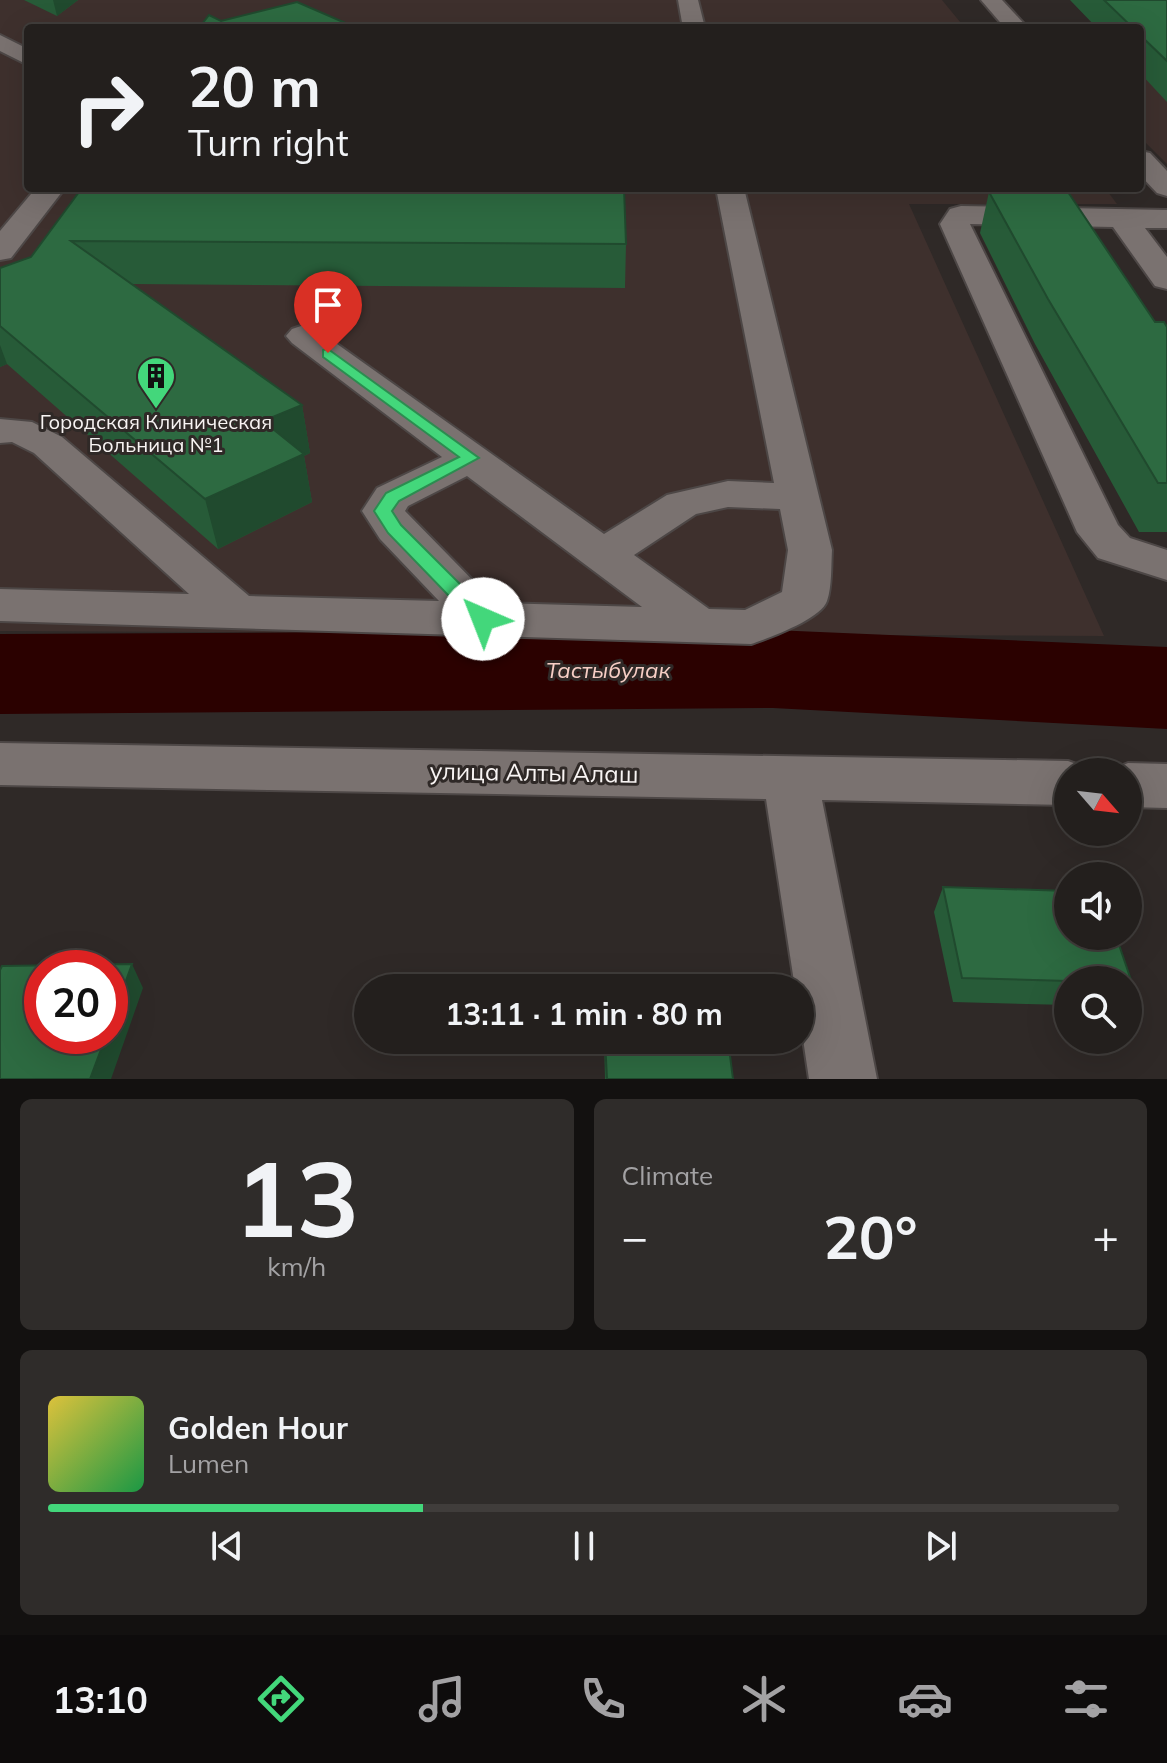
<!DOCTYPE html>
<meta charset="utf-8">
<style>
:root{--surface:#231f1d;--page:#2f2c2a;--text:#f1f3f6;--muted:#a3a2a4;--line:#403d3b;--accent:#43d77b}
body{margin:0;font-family:Mulish,sans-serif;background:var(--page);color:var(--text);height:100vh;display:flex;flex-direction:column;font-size:30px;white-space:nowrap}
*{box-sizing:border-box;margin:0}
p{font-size:26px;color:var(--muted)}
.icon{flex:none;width:44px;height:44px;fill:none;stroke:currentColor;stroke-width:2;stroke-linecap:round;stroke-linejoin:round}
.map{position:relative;height:1079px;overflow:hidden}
.panel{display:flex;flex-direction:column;gap:20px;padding:20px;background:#131110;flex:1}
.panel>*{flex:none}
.top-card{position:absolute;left:24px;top:24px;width:1120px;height:168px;border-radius:8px;box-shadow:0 8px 32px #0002,0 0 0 2px var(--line);background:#231f1d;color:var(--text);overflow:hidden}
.needle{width:52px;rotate:118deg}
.fabs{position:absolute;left:1054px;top:758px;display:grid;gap:16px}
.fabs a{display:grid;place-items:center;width:88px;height:88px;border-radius:50%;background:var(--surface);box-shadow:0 8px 32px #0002,0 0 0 2px var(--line);font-size:40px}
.speed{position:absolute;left:24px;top:950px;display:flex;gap:16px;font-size:40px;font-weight:700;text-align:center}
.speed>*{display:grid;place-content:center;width:104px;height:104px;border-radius:50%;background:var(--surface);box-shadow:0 8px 32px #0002,0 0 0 2px var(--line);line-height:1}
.speed .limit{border:12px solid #d22;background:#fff;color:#111}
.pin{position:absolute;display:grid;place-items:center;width:68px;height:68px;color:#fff;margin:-82px -34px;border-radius:50% 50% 50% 0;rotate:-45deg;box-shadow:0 0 8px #0007}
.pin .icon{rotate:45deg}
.me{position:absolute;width:88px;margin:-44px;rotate:316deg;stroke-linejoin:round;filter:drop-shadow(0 0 6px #0008)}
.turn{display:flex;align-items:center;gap:28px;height:168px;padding:0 32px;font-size:36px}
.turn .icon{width:104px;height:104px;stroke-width:2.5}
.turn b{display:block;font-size:56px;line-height:68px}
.big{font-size:60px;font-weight:700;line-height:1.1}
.panel .widget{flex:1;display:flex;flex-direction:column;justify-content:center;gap:12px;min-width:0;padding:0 28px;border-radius:12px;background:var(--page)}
.panel .dial{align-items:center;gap:0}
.dial b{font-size:104px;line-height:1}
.song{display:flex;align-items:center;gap:24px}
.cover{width:96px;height:96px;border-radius:12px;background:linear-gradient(135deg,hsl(50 70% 55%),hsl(140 70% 35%))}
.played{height:8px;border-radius:4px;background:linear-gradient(90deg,var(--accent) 35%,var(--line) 35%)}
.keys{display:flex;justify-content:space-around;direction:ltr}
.heat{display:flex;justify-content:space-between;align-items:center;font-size:44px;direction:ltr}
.panel .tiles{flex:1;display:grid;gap:20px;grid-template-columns:1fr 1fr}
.widget:last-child{grid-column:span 2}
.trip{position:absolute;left:354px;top:974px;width:460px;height:80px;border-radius:40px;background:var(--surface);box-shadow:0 8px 32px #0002,0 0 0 2px var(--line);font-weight:700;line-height:80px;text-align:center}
.tab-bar{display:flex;height:128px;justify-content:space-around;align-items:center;background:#0e0c0c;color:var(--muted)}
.tab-bar .icon{width:56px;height:56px}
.tab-bar .on{color:var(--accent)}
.tab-bar b{font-size:36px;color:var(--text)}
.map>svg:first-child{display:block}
</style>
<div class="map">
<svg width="1167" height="1079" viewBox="0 0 1167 1079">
<rect width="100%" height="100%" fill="#2f2927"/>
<g fill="#3e302d">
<polygon points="0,0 942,0 965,28 28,28 28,188 1105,188 1117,204 909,204 1104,636 0,631"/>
<polygon points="1140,45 1167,45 1167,164 1140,137"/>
</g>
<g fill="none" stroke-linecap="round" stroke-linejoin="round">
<polygon fill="#2b0100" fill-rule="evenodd" points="773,630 1167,647 1167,729 773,708 0,714 0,634"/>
<g stroke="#4d4746" stroke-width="4">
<g id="minor">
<polygon points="678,0 698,0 705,28 683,28"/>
<polygon points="981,0 1002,0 1028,28 1005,28"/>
<polygon points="0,35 28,49 28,65 0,51"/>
<polygon points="1140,151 1150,153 1167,171 1167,196 1157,193 1140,175"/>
<polygon points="36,188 65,188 11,258 0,260 0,231"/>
<path d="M716,188H744L832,550C831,566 832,586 827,601C821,619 769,638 751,644L0,621V589L189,594L34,453L12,442L0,443V419L32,422L62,437L249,596L439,601L380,539L362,511L377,488L442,457L292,343L286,336L292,329L304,325L316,329L604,534L667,495L728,481L774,483ZM467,476L642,607L495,603L405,511L408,506ZM728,507L780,509L788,550L782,592L745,610L709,609L634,555L696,514Z"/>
<polygon points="961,206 1167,210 1167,228 1145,228 1167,257 1167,289 1155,286 1113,227 970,224 1118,525 1130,538 1167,550 1167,580 1098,558 1077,532 940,224 950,209"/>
<polygon points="0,743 1068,761 1087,768 1090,772 1068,772 1068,805 822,800 877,1079 809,1079 800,1019 800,988 795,988 766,799 0,785"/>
<polygon points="1128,763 1167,764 1167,808 1128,807 1128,772 1107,772"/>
</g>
</g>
<use href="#minor" fill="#7a7270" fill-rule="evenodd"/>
</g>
<g fill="#275b38">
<polygon points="24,0 78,0 57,16"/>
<polygon points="1070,0 1167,0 1167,102 1140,73 1140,28 1097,28"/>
<polygon points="82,188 626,244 625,288 132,284 302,405 310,453 304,456 312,502 218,549 7,364 0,367 0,268 31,257"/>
<polygon points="989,192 1155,322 1167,327 1167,532 1139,532 1035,344 980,233"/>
<polygon points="943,887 1068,891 1068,936 1116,936 1132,983 1128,989 1128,980 1068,980 1068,1005 953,1002 934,912"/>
<polygon points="604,1040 728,1040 733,1079 605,1079"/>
</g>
<g fill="#204a2e">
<polygon points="53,0 78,0 57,16"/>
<polygon points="0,345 7,364 0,367"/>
<polygon points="302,405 310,453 304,456 312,502 218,549 205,499 263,421"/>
<polygon points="132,964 143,988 111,1079 90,1079 106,1036 110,1036 110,1025"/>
</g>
<g fill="#2d6a41" stroke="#204a2e" stroke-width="2">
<polygon points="1104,0 1167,0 1167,61 1140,35 1140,28 1133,28"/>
<polygon points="297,2 357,28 199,28 209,15 221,21"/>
<polygon points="82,188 624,188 626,244 71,241 302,405 263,421 304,454 205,499 0,326 0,268 31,257"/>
<polygon points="989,192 1068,192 1155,322 1164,322 1167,327 1167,483 1158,483 1048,299"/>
<polygon points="943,887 1068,891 1068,936 1116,936 1132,983 1128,982 1128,980 1068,981 962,978"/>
<polygon points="132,964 110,1025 110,968 42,968 42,1036 106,1036 90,1079 0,1079 0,970 2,966"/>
<polygon points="605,1040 728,1040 733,1079 607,1079"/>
</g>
<polygon fill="#43d77b" stroke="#2c8c50" stroke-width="2" points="328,349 479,458 399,501 392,511 401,525 490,614 493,619 490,624 476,624 388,533 374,511 386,493 459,457 323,357 323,350"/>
<defs>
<g id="building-pin" transform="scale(2)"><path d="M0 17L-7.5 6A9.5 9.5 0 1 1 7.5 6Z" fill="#43d77b" stroke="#2f2927"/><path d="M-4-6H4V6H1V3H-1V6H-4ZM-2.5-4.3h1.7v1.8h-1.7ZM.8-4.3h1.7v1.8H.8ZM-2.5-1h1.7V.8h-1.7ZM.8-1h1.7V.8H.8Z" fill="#111"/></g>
</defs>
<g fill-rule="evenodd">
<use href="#building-pin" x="156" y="376"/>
</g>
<g text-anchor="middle" stroke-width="6" stroke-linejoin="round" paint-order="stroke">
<g font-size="20" fill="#f8f4f3" stroke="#2f2927">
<text x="156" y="429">Городская Клиническая<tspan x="156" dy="23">Больница №1</tspan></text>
</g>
<g font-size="22" font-style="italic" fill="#f7cec5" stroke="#2f2927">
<text x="608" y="678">Тастыбулак</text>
</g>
<g font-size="24" fill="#f8f4f3" stroke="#2f2927">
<text transform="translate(534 773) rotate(1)" y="8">улица Алты Алаш</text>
</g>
</g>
</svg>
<div class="fabs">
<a><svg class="needle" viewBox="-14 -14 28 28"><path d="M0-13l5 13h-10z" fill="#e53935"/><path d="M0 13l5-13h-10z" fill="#a3a2a4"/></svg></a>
<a><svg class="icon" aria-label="sound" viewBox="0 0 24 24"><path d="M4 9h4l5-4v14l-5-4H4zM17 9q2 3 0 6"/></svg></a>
<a><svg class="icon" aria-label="search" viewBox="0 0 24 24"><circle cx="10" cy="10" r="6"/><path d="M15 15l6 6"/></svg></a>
</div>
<div class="speed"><div class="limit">20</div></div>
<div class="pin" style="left:328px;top:353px;background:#d93025"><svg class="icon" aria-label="arrive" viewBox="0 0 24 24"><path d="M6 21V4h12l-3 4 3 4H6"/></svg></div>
<svg class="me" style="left:483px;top:619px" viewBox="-20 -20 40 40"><circle r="19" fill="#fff"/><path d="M0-13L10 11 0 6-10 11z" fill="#43d77b"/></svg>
<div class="trip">13:11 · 1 min · 80 m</div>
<div class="top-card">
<div class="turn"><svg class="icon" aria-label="right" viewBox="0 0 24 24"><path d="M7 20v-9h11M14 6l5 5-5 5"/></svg><div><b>20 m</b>Turn right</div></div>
</div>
</div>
<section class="panel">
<div class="tiles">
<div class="widget dial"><b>13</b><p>km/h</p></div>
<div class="widget"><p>Climate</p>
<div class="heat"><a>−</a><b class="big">20°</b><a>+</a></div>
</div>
<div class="widget">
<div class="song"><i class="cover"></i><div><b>Golden Hour</b><p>Lumen</p></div></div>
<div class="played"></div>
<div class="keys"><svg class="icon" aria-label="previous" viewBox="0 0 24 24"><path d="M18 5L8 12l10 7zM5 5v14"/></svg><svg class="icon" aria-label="pause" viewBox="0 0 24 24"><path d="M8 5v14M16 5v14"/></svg><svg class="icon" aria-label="next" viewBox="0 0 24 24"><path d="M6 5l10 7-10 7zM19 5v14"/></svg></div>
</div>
</div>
</section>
<nav class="tab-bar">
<b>13:10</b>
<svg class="icon on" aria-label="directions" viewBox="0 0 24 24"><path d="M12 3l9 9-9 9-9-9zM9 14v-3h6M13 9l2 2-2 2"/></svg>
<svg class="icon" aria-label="music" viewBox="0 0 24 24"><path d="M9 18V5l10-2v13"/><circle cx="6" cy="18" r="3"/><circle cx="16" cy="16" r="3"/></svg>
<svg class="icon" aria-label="phone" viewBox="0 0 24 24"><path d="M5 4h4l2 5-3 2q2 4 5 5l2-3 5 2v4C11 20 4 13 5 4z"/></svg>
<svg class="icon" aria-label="climate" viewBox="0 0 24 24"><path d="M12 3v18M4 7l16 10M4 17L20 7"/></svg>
<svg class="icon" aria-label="car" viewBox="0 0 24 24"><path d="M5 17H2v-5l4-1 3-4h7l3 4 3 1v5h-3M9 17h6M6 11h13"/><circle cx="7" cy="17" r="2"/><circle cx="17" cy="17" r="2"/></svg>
<svg class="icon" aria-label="filters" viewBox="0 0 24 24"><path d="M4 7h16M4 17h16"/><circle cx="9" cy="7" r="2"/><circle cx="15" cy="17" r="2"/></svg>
</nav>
